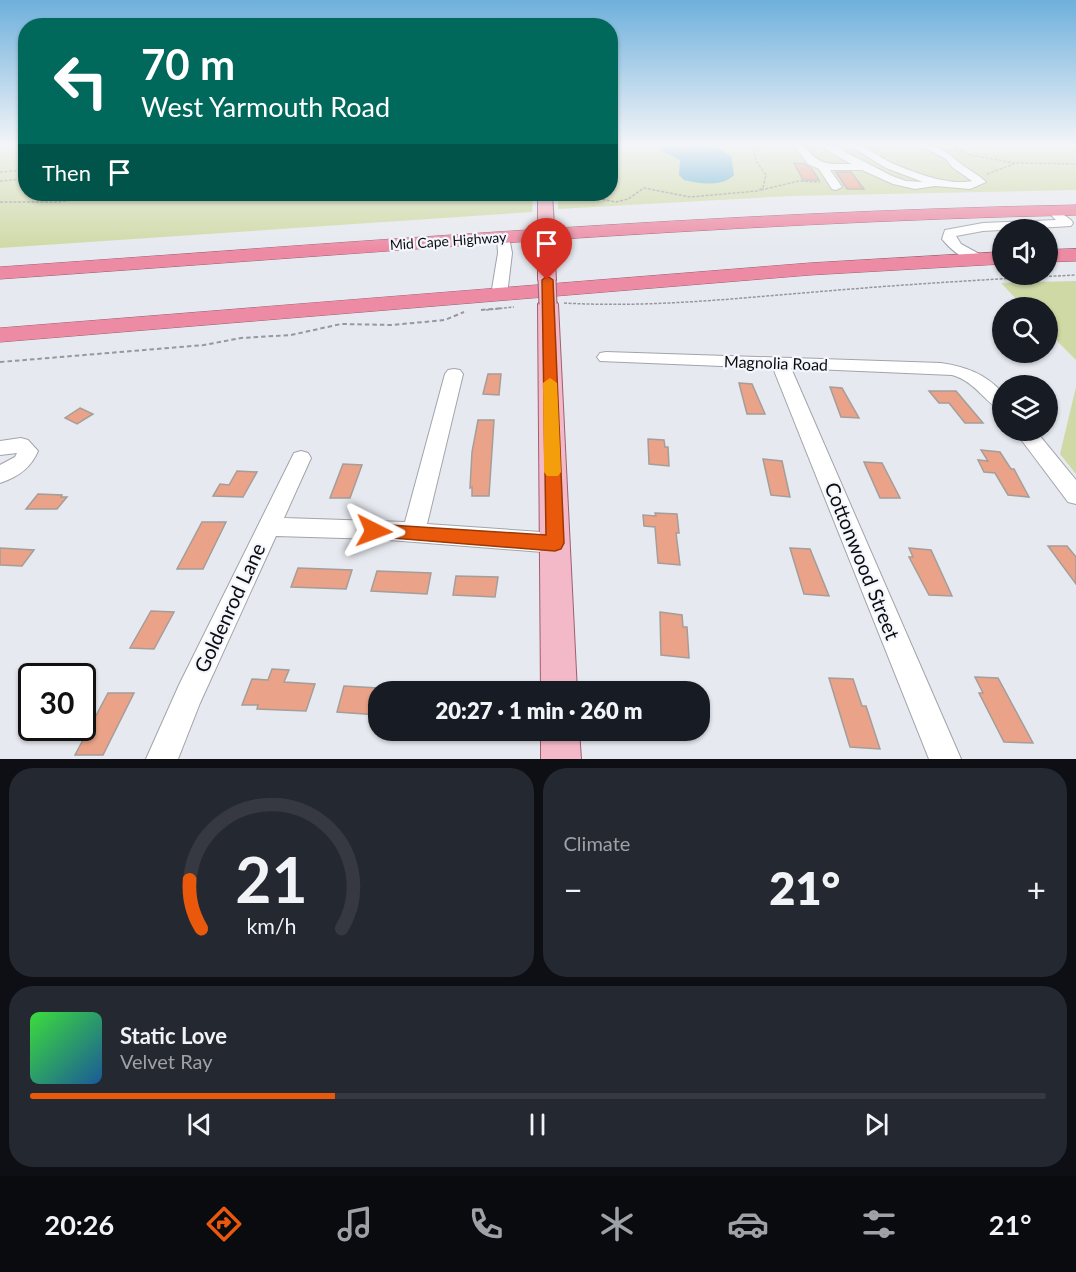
<!DOCTYPE html>
<meta charset="utf-8">
<style>
:root{--surface:#171b24;--page:#242831;--text:#f1f3f6;--muted:#9ea1a6;--line:#363941;--accent:#ea580c}
body{margin:0;font-family:Lato,sans-serif;background:var(--page);color:var(--text);height:100vh;display:flex;flex-direction:column;font-size:22px;white-space:nowrap}
*{box-sizing:border-box;margin:0}
p{font-size:20px;color:var(--muted)}
.icon{flex:none;width:33px;height:33px;fill:none;stroke:currentColor;stroke-width:2;stroke-linecap:round;stroke-linejoin:round}
.map{position:relative;height:759px;overflow:hidden}
.sheet{display:flex;flex-direction:column;gap:9px;padding:9px;background:#0d0f14;flex:1}
.sheet>*{flex:none}
.hud{position:absolute;left:18px;top:18px;width:600px;height:183px;border-radius:24px;box-shadow:0 2px 4px #0004;background:#00695c;color:#fff;overflow:hidden}
.tools{position:absolute;left:992px;top:219px;display:grid;gap:12px}
.tools a{display:grid;place-items:center;width:66px;height:66px;border-radius:50%;background:var(--surface);box-shadow:0 2px 4px #0004;font-size:30px}
.speed{position:absolute;left:18px;top:663px;display:flex;gap:12px;font-size:30px;font-weight:700;text-align:center}
.speed>*{display:grid;place-content:center;width:78px;height:78px;border-radius:50%;background:var(--surface);box-shadow:0 2px 4px #0004;line-height:1}
.speed .limit{border:3px solid #111;border-radius:9px;background:#fff;color:#111}
.pin{position:absolute;display:grid;place-items:center;width:51px;height:51px;color:#fff;margin:-62px -26px;border-radius:50% 50% 50% 0;rotate:-45deg;box-shadow:0 0 6px #0007}
.pin .icon{rotate:45deg}
.me{position:absolute;width:66px;margin:-33px;rotate:93deg;stroke-linejoin:round;filter:drop-shadow(0 0 4px #0008)}
.turn{display:flex;align-items:center;gap:21px;height:126px;padding:0 24px;font-size:27px}
.turn .icon{width:78px;height:78px;stroke-width:2.5}
.turn b{display:block;font-size:42px;line-height:51px}
.then{display:flex;align-items:center;height:57px;padding:0 24px;background:#0003;gap:12px;font-size:22px}
.big{font-size:45px;font-weight:800;line-height:1.1}
.sheet .card{flex:1;display:flex;flex-direction:column;justify-content:center;gap:9px;min-width:0;padding:0 21px;border-radius:24px;background:var(--page)}
.sheet .dial{align-items:center;gap:0}
.dial svg{height:156px;overflow:visible;fill:none;stroke:var(--line);stroke-width:7;stroke-linecap:round;text-anchor:middle}
.dial text{fill:var(--text);stroke:none}
.song{display:flex;align-items:center;gap:18px}
.cover{width:72px;height:72px;border-radius:9px;background:linear-gradient(135deg,hsl(120 70% 55%),hsl(210 70% 35%))}
.played{height:6px;border-radius:3px;background:linear-gradient(90deg,var(--accent) 30%,var(--line) 30%)}
.keys{display:flex;justify-content:space-around;direction:ltr}
.heat{display:flex;justify-content:space-between;align-items:center;font-size:33px;direction:ltr}
.sheet .tiles{flex:1;display:grid;gap:9px;grid-template-columns:1fr 1fr}
.card:last-child{grid-column:span 2}
.trip{position:absolute;left:368px;top:681px;width:342px;height:60px;border-radius:24px;background:var(--surface);box-shadow:0 2px 4px #0004;font-weight:800;line-height:60px;text-align:center}
.tab-bar{display:flex;height:96px;justify-content:space-around;align-items:center;background:#090b0e;color:var(--muted)}
.tab-bar .icon{width:42px;height:42px}
.tab-bar .active{color:var(--accent)}
.tab-bar b{font-size:27px;color:var(--text)}
.map>svg:first-child{display:block}
</style>
<div class="map">
<svg width="1076" height="759" viewBox="0 0 1076 759">
<rect width="100%" height="100%" fill="#e6e9ef"/>
<g fill="#cfd9a5">
<polygon points="0,144 25,144 26,194 533,194 532,212 0,248"/>
<polygon points="611,144 1076,144 1076,190 791,196 558,209 558,194 610,194"/>
<polygon points="1076,281 1076,360 1047,331 1047,308 1024,307 1001,283"/>
<polygon points="1076,387 1076,474 1060,454"/>
</g>
<path fill="#58abca" d="M655,144H711L731,156L734,175C723,187 699,184 684,180L679,175L680,160L664,152Z"/>
<g fill="#eaa388" stroke="#a49d9a" stroke-width="1.5">
<polygon points="794,163 805,164 811,168 819,180 803,180"/>
<polygon points="836,172 851,172 864,189 847,189"/>
<polygon points="488,374 501,374 499,395 483,394"/>
<polygon points="739,383 752,384 765,414 747,414"/>
<polygon points="830,387 842,388 859,418 841,417"/>
<polygon points="929,391 956,391 983,423 965,423 949,403 939,403"/>
<polygon points="80,408 93,414 77,424 65,418"/>
<polygon points="478,420 494,420 489,496 472,496 472,487 470,488 472,452"/>
<polygon points="648,439 664,440 665,447 668,447 669,466 649,464"/>
<polygon points="981,450 1000,452 1011,469 1014,469 1029,497 1008,495 995,473 984,472 978,460 988,461"/>
<polygon points="763,459 782,461 790,497 771,495"/>
<polygon points="864,462 882,463 900,498 880,498"/>
<polygon points="343,464 362,465 350,498 330,498"/>
<polygon points="237,471 257,472 243,497 213,496 220,484 229,485"/>
<polygon points="38,494 62,495 61,497 67,497 57,509 26,509"/>
<polygon points="655,513 677,514 679,533 676,533 680,565 658,563 655,527 644,526 643,515 656,516"/>
<polygon points="202,522 226,522 203,569 177,569"/>
<polygon points="1048,546 1067,546 1076,557 1076,584"/>
<polygon points="0,548 34,550 22,566 0,565"/>
<polygon points="790,548 810,549 829,596 804,594"/>
<polygon points="909,548 931,550 952,596 929,595 909,557 913,557"/>
<polygon points="298,568 352,570 346,589 291,587"/>
<polygon points="377,571 431,573 427,594 371,591"/>
<polygon points="456,576 498,577 495,597 453,595"/>
<polygon points="151,611 174,612 154,649 130,648"/>
<polygon points="660,612 682,615 683,627 687,627 689,658 661,655"/>
<polygon points="272,669 289,670 284,682 315,684 306,711 257,709 258,705 242,705 252,679 268,680"/>
<polygon points="975,677 998,678 1033,743 1004,742 979,693 983,693"/>
<polygon points="829,678 853,679 862,706 866,706 880,749 850,747"/>
<polygon points="344,686 378,688 378,715 337,712"/>
<polygon points="108,693 134,693 103,755 75,755"/>
</g>
<g fill="none" stroke-linecap="round" stroke-linejoin="round">
<g stroke="#a1a4aa" stroke-width="2">
<g id="minor">
<path d="M797,144H807L805,147C821,166 827,164 851,164L817,144H830L892,176L906,181L923,182L886,168L847,144C866,144 878,157 894,164C915,173 950,186 972,181L952,167L946,159L917,144C937,144 947,152 961,164C969,170 979,175 986,182L970,189L935,186L915,189L893,184L862,170H830L842,187L836,190L832,189L819,169L808,164L795,147Z"/>
<path d="M1053,207L1071,220L1073,223L1071,226L983,231L956,236L961,244L983,256L985,259L983,262C968,265 951,250 942,239L945,230L983,223L1056,220L1047,211Z"/>
<polygon points="503,233 509,237 512,253 507,295 499,300 491,295 498,253 497,237"/>
<path d="M606,352L941,363C966,367 984,373 1002,392V410C987,406 977,382 952,375L791,368L961,759H929L773,368L600,361L597,357L600,353Z"/>
<polygon points="454,369 460,370 463,374 427,524 555,533 563,536 567,543 563,550 555,553 376,539 276,536 200,703 178,759 146,759 179,685 294,453 301,451 308,453 311,458 284,518 405,522 445,374 448,370"/>
<polygon points="1014,430 1035,430 1076,480 1076,504 1068,502"/>
<path d="M21,438L28,440L38,451C31,468 18,477 0,483V465L15,457L17,453L0,455V441Z"/>
</g>
</g>
<g stroke="#9e5f70" stroke-width="2">
<g id="major">
<polygon points="538,194 552,194 554,225 552,228 546,230 538,225"/>
<polygon points="546,239 554,244 556,280 553,284 541,284 538,280 538,244"/>
<polygon points="548,298 555,300 558,304 577,692 541,692 538,304 541,300"/>
<polygon points="541,730 579,730 581,759 541,759"/>
</g>
</g>
<g stroke="#9e5f70" stroke-width="1">
<g id="highway">
<path d="M1076,205V215C716,223 359,254 0,279V267C359,242 717,212 1076,205Z"/>
<polygon points="1076,249 1076,261 1047,262 1047,250"/>
<polygon points="1002,252 1002,264 810,275 0,342 0,328 810,263"/>
</g>
</g>
<g stroke="#96989c" stroke-width="1.5" stroke-dasharray="3 1.5" stroke-linecap="butt">
<polyline points="956,144 956,149 970,155 1015,163"/>
<polyline points="0,172 26,170"/>
<polyline points="987,174 1016,163 1076,164"/>
<polyline points="0,181 26,179"/>
<polyline points="761,190 799,181 820,182"/>
<polyline points="576,194 616,202 628,199 644,188 690,197 757,191 763,188 766,175 756,161 752,144"/>
<polyline points="0,202 58,202 117,194"/>
<path d="M564,303C652,308 739,298 827,291C910,284 993,279 1076,275"/>
<polyline points="486,310 514,307"/>
</g>
<g stroke="#96989c" stroke-width="2" stroke-dasharray="4.5 3" stroke-linecap="butt">
<polyline points="481,310 503,308"/>
<polyline points="0,362 204,345 241,338 291,335 341,324 392,325 445,320 464,312"/>
</g>
<use href="#minor" fill="#fff" fill-rule="evenodd"/>
<use href="#major" fill="#f4b9c8" fill-rule="evenodd"/>
<use href="#highway" fill="#ed8ba4" fill-rule="evenodd"/>
<g stroke="#9e5f70" stroke-width="19" stroke-linecap="butt">
<g id="major-bridge">
<polyline points="546,225 546,244"/>
<polyline points="547,280 548,304"/>
</g>
</g>
<use href="#major-bridge" stroke="#f4b9c8" stroke-width="17"/>
</g>
<linearGradient id="sky" x2="0" y2="1"><stop stop-color="#6eb0dc"/><stop offset="0.58" stop-color="#f4f5f8"/><stop offset="1" stop-color="#f4f5f8" stop-opacity="0"/></linearGradient>
<rect width="1076" height="250" fill="url(#sky)"/>
<polygon fill="#ea580c" stroke="#983908" stroke-width="1.5" points="547,276 553,280 564,543 561,549 555,551 368,536 365,531 368,526 374,524 546,535 542,280"/>
<polygon fill="#f59e0b" points="550,378 557,383 561,472 558,476 547,476 544,472 543,383"/>
<g text-anchor="middle" stroke-width="4.5" stroke-linejoin="round" paint-order="stroke">
<g font-size="14" fill="#0c0c0e" stroke="#f3f6fc">
<text transform="translate(448 241) rotate(-4)" y="5">Mid Cape Highway</text>
</g>
<g font-size="16" fill="#0c0c0e" stroke="#f3f6fc">
<text transform="translate(776 363) rotate(2)" y="6">Magnolia Road</text>
</g>
<g font-size="20" fill="#0c0c0e" stroke="#f3f6fc">
<text transform="translate(862 561) rotate(68)" y="7">Cottonwood Street</text>
<text transform="translate(230 608) rotate(-65)" y="7">Goldenrod Lane</text>
</g>
</g>
</svg>
<div class="tools">
<a><svg class="icon" aria-label="sound" viewBox="0 0 24 24"><path d="M4 9h4l5-4v14l-5-4H4zM17 9q2 3 0 6"/></svg></a>
<a><svg class="icon" aria-label="search" viewBox="0 0 24 24"><circle cx="10" cy="10" r="6"/><path d="M15 15l6 6"/></svg></a>
<a><svg class="icon" aria-label="layers" viewBox="0 0 24 24"><path d="M12 4l9 5-9 5-9-5zM3 14l9 5 9-5"/></svg></a>
</div>
<div class="speed"><div class="limit">30</div></div>
<div class="pin" style="left:547px;top:280px;background:#d93025"><svg class="icon" aria-label="arrive" viewBox="0 0 24 24"><path d="M6 21V4h12l-3 4 3 4H6"/></svg></div>
<svg class="me" style="left:374px;top:531px" viewBox="-20 -20 40 40"><path d="M0-17L14 15 0 8-14 15z" fill="#ea580c" stroke="#fff" stroke-width="4"/></svg>
<div class="trip">20:27 · 1 min · 260 m</div>
<div class="hud">
<div class="turn"><svg class="icon" aria-label="left" viewBox="0 0 24 24"><path d="M17 20v-9H6M10 6l-5 5 5 5"/></svg><div><b>70 m</b>West Yarmouth Road</div></div>
<div class="then">Then<svg class="icon" aria-label="arrive" viewBox="0 0 24 24"><path d="M6 21V4h12l-3 4 3 4H6"/></svg></div>
</div>
</div>
<section class="sheet">
<div class="tiles">
<div class="card dial"><svg viewBox="0 0 100 80">
<path d="M14 69A42 42 0 1 1 86 69"/>
<path d="M14 69A42 42 0 0 1 8 44" stroke="#ea580c"/>
<text x="50" y="56" font-size="32" font-weight="700">21</text>
<text x="50" y="72" font-size="11">km/h</text>
</svg></div>
<div class="card"><p>Climate</p>
<div class="heat"><a>−</a><b class="big">21°</b><a>+</a></div>
</div>
<div class="card">
<div class="song"><i class="cover"></i><div><b>Static Love</b><p>Velvet Ray</p></div></div>
<div class="played"></div>
<div class="keys"><svg class="icon" aria-label="previous" viewBox="0 0 24 24"><path d="M18 5L8 12l10 7zM5 5v14"/></svg><svg class="icon" aria-label="pause" viewBox="0 0 24 24"><path d="M8 5v14M16 5v14"/></svg><svg class="icon" aria-label="next" viewBox="0 0 24 24"><path d="M6 5l10 7-10 7zM19 5v14"/></svg></div>
</div>
</div>
</section>
<nav class="tab-bar">
<b>20:26</b>
<svg class="icon active" aria-label="directions" viewBox="0 0 24 24"><path d="M12 3l9 9-9 9-9-9zM9 14v-3h6M13 9l2 2-2 2"/></svg>
<svg class="icon" aria-label="music" viewBox="0 0 24 24"><path d="M9 18V5l10-2v13"/><circle cx="6" cy="18" r="3"/><circle cx="16" cy="16" r="3"/></svg>
<svg class="icon" aria-label="phone" viewBox="0 0 24 24"><path d="M5 4h4l2 5-3 2q2 4 5 5l2-3 5 2v4C11 20 4 13 5 4z"/></svg>
<svg class="icon" aria-label="climate" viewBox="0 0 24 24"><path d="M12 3v18M4 7l16 10M4 17L20 7"/></svg>
<svg class="icon" aria-label="car" viewBox="0 0 24 24"><path d="M5 17H2v-5l4-1 3-4h7l3 4 3 1v5h-3M9 17h6M6 11h13"/><circle cx="7" cy="17" r="2"/><circle cx="17" cy="17" r="2"/></svg>
<svg class="icon" aria-label="filters" viewBox="0 0 24 24"><path d="M4 7h16M4 17h16"/><circle cx="9" cy="7" r="2"/><circle cx="15" cy="17" r="2"/></svg>
<b>21°</b>
</nav>
